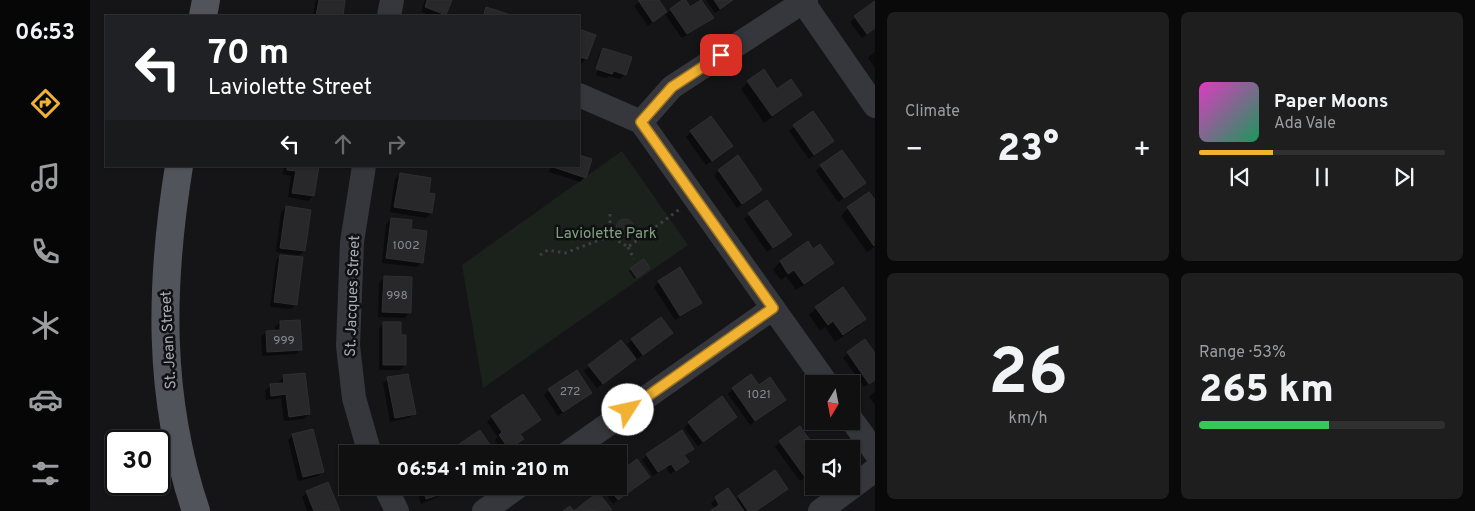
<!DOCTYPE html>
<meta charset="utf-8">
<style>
:root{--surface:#101011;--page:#1e1e1f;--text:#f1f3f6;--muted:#9c9d9f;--line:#303031;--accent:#f1b232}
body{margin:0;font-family:Overpass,sans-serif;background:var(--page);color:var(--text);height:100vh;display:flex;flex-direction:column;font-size:19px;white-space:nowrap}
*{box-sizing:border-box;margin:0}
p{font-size:16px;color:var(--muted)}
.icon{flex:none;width:28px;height:28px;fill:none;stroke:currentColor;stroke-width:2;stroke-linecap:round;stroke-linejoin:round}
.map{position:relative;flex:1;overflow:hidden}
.panel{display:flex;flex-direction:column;gap:12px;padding:12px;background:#090909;width:600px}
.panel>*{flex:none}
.guide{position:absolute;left:15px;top:15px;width:475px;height:152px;border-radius:0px;box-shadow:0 1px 4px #0004,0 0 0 1px var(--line);background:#202124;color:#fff;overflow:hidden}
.needle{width:32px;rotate:190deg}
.buttons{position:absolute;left:715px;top:375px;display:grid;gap:10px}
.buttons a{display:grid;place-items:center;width:55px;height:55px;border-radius:0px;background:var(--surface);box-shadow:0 1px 4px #0004,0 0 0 1px var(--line);font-size:25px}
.speed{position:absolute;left:15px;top:430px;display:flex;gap:10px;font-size:25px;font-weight:700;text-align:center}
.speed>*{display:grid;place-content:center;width:65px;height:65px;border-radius:50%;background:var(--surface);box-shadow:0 1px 4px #0004,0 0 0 1px var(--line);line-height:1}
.speed .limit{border:2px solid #111;border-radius:8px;background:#fff;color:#111}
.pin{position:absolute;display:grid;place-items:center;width:42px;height:42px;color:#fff;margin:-21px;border-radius:10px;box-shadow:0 2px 8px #0006}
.me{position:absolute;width:55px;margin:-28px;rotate:55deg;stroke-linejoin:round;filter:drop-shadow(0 0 4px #0008)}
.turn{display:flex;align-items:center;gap:18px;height:105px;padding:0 20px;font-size:22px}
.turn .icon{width:65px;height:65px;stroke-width:2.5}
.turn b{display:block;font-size:35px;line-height:42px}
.lanes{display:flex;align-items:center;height:48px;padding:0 20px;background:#0003;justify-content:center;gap:25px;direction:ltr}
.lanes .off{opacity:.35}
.big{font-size:38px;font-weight:800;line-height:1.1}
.panel .widget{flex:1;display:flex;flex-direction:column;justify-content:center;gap:8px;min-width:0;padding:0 18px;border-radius:8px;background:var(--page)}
.panel .dial{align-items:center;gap:0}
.dial b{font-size:65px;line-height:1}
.song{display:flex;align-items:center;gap:15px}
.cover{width:60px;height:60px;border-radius:8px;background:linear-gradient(135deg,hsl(310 70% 55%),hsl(150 70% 35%))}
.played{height:5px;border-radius:2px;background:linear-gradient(90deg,var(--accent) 30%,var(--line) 30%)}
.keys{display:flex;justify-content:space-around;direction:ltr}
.heat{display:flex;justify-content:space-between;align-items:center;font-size:28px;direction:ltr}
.charge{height:8px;border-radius:4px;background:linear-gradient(90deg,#34c759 53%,var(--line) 0)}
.panel .tiles{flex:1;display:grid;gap:12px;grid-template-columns:repeat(2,1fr)}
.trip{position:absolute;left:249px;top:445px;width:288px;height:50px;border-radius:0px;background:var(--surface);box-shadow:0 1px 4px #0004,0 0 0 1px var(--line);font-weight:800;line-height:50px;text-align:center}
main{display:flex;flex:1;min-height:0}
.tabs{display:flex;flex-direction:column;width:90px;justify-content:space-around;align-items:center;background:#060607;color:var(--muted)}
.tabs .icon{width:35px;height:35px}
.tabs .selected{color:var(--accent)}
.tabs b{font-size:22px;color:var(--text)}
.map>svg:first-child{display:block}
</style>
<main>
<nav class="tabs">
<b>06:53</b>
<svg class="icon selected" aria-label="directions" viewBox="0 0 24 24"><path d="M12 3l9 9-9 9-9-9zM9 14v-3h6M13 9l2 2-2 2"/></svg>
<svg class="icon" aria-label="music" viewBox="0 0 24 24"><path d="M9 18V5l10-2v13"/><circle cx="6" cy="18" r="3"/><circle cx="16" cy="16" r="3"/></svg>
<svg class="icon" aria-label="phone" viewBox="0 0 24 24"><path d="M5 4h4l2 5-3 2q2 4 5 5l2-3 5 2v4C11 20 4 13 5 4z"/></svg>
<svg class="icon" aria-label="climate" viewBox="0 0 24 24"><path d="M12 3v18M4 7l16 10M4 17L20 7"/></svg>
<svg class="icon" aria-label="car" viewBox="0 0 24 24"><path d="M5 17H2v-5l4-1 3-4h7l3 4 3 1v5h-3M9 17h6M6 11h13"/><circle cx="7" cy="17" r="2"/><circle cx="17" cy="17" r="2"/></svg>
<svg class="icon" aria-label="filters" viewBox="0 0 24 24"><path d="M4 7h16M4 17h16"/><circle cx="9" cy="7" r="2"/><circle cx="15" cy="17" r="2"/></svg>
</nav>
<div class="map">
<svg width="785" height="511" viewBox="0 0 785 511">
<rect width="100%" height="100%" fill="#151517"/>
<polygon fill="#1b221c" points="532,151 598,245 393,388 372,265"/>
<g fill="#0007">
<polygon points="227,0 254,1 251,16 223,16 225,2"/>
<polygon points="335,0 360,0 352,16 343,16 331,12"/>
<polygon points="551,0 567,0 577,13 594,0 600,9 622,18 617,23 592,38 574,13 558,26 544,6"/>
<polygon points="616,0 643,0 625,13"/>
<polygon points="785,2 785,28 772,38 760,22"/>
<polygon points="396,8 420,16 390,16"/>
<polygon points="489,30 504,36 496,59 491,64 489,63"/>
<polygon points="514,49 535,74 530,79 519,76 516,78 506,75 513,53 510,53 502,74 509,54"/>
<polygon points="785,51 785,68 778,58"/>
<polygon points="658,82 687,90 710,95 703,102 674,123 651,89"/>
<polygon points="722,113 737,146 719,159 699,131"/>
<polygon points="601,132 641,146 616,165 596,137"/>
<polygon points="489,156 500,160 495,177 490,182 459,172 461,166 489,166"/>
<polygon points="194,166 228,166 223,196 218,201 198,197 201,176 193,174"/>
<polygon points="731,166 769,187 748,202 726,171"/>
<polygon points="628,171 670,190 647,208 624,175"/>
<polygon points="310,174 338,194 344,195 341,213 336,218 300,212 305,179"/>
<polygon points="779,193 785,202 785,247 777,252 751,216 758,208"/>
<polygon points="677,202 695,240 677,252 654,219"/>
<polygon points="196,207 214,251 209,255 186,252 191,212"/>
<polygon points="301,219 320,231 332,262 327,267 292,263 296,224"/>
<circle cx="534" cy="229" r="9"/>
<polygon points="717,243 723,251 742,263 735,270 706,290 696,276 691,280 683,270 690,262"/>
<polygon points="190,256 206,304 201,309 180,307 186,261"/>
<polygon points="541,269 557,270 544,279 539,271"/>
<polygon points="294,278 319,313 315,318 288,317 289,283"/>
<polygon points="569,282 610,303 605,308 585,320 564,287"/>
<polygon points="726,308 774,319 767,327 745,342 735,327 730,331 719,315"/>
<polygon points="571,318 582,333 547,359 537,344"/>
<polygon points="190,322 211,349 206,354 172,356 171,337 176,332 186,332 185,327"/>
<polygon points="294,323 310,337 315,365 310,370 289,370 289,328"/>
<polygon points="530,341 539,364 507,388 494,371"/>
<polygon points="758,353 785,355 785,380 774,387 753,358"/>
<polygon points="194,377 219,414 214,419 194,421 191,398 176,400 175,391 180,386 189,385 189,382"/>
<polygon points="298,379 324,414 319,418 300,422 293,383"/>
<polygon points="668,387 689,404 660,425 638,394 643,389"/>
<polygon points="459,390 501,392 468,416 454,395"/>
<polygon points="785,391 785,405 779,397"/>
<polygon points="402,417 444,424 429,435 427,443 414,453 405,440 408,437 397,422"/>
<polygon points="641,421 608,446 594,428 599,423"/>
<polygon points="203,435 233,471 228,476 208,481 198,440"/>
<polygon points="690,442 724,449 724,471 710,481 685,447"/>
<polygon points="603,448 593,456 597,462 580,474 576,467 563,476 552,460 557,455"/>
<polygon points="546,461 553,482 523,504 511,487 528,486 528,474"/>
<polygon points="685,472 697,489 666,511 622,511 625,509 621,503 638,490 645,501"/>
<polygon points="325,486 353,486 355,492 350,496 331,504"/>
<polygon points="217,492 249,511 217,511 212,497"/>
<polygon points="508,494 520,511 486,511"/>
</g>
<g fill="#28282b" stroke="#2f2f33">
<polygon points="229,0 255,0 253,16 226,16"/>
<polygon points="337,0 362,0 356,15 335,7"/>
<polygon points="548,0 569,0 577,12 563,22"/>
<polygon points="592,0 596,0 600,7 611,0 624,18 597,34 580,9"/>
<polygon points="624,0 643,0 630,9"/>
<polygon points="785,1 785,28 777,34 764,16"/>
<polygon points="396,7 424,16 393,16"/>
<polygon points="489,29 506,35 497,59 489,57"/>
<polygon points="513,48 542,57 536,75 524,71 522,74 506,69"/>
<polygon points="674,69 687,89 701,79 712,95 682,116 657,81"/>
<polygon points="723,111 744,141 724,155 703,125"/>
<polygon points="621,116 643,146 622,161 600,131"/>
<polygon points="752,150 776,183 754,198 730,165"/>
<polygon points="489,155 502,159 496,178 463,167 489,166"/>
<polygon points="648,155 672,190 652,204 628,170"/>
<polygon points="197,166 229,166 224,196 202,193 206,171 197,170"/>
<polygon points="310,173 341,178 339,193 345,194 342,213 304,207"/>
<polygon points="779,192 785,200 784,246 757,207"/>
<polygon points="677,200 702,235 683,248 658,213"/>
<polygon points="196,206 221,210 215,251 190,248"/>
<polygon points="301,218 322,220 321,229 337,231 333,263 296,258"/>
<circle cx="535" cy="228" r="9"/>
<polygon points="718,241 723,249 730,244 744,263 714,284 704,270 698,274 690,261"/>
<polygon points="190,255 213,257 207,305 184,302"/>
<polygon points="554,259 560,268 547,278 540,268"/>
<polygon points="590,267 612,303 590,316 568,281"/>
<polygon points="294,276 322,277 321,313 292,312"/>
<polygon points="753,287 776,319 753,335 743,321 738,325 725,307"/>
<polygon points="571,317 583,333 553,355 541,339"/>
<polygon points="210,320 212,350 177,352 176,331 190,330 190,321"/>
<polygon points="293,322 311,322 311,335 316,335 316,365 293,365"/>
<polygon points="775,339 785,353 785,380 779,384 757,352"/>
<polygon points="531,340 546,359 513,384 498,365"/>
<polygon points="487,370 502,393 473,412 458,389"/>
<polygon points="215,373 220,414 199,417 196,394 181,396 180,384 194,383 193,375"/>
<polygon points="318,374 326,414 305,418 297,377"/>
<polygon points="661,374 669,385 680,377 696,400 665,421 642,388"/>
<polygon points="433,394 451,420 430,434 434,439 419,449 409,435 412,432 401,416"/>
<polygon points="632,396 647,417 613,442 598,422"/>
<polygon points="710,426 726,449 724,449 724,471 715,477 689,441"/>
<polygon points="223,429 234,472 213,477 202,434"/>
<polygon points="390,430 406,454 356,453"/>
<polygon points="592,430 604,449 594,455 599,462 586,471 581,464 568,472 556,454"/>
<polygon points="340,446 343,454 321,454 321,453"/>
<polygon points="547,459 560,477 528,500 518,486 528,486 528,473"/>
<polygon points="685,470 698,489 666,511 658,511 648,496"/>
<polygon points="238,482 250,511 224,511 216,491"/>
<polygon points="332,486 355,486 357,492 336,499"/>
<polygon points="638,488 654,511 620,511 629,505 625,497"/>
<polygon points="508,492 522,510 484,511"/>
<polygon points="480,506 484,511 473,511"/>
</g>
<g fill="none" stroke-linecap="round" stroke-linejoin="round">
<g stroke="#3c3e43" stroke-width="3" stroke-dasharray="2.5 4" stroke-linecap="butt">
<polyline points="520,236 520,214"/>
<polyline points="538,247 544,259"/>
<polyline points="450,255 458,250 475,253 520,236 538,247 590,209"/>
</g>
<g stroke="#36373c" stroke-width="24">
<polyline points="713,2 785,106"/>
<polyline points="299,16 302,0"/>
<polyline points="489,95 551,122 737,384"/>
<polyline points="551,122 582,87 716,0"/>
<polyline points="274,166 262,242 258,346 264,398 280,454"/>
<polyline points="761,419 785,452"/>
<polyline points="476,454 683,308"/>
<polyline points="295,486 307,511"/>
<polyline points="394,511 429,486"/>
<polyline points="730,511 785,470"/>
</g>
<g stroke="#52545b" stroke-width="28">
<polyline points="113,16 116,0"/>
<path d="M89,166C70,284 67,396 106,511"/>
</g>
</g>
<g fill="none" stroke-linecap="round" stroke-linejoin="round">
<g stroke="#9d7420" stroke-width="12">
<polyline id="route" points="538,410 683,308 551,122 582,87 631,55"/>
</g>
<use href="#route" stroke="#f1b232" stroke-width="9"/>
</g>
<g text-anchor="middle" stroke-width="5" stroke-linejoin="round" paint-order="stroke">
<g font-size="12" fill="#868a93">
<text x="316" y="249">1002</text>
<text x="307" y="299">998</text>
<text x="194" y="344">999</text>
<text x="480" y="395">272</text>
<text x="669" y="398">1021</text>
</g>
<g font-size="15" fill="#7ea280" stroke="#101012">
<text x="516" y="238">Laviolette Park</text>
</g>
<g font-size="15" fill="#a7acb7" stroke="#101012">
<text transform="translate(262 296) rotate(-88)" y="5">St. Jacques Street</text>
<text transform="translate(78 340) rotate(-93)" y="5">St. Jean Street</text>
</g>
</g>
</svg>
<div class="buttons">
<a><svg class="needle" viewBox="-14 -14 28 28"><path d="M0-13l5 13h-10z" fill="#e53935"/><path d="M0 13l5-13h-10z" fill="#9c9d9f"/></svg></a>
<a><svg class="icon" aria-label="sound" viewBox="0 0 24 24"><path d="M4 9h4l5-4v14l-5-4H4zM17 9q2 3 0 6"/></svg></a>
</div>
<div class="speed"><div class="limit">30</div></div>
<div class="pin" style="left:631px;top:55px;background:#d93025"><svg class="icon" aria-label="arrive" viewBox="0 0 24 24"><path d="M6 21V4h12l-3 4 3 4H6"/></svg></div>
<svg class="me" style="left:538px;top:410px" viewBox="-20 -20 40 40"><circle r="19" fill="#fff"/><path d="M0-13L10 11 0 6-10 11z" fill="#f1b232"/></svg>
<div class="trip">06:54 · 1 min · 210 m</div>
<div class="guide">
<div class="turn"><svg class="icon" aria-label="left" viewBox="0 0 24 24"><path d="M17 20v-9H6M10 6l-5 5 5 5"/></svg><div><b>70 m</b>Laviolette Street</div></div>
<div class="lanes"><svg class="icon" aria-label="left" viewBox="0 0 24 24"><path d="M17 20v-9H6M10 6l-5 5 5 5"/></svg><svg class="icon off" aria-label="ahead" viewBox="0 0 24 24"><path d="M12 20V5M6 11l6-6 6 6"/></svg><svg class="icon off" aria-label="right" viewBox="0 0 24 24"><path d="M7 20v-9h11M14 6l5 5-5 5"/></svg></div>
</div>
</div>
<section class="panel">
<div class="tiles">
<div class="widget"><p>Climate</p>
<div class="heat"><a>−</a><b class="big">23°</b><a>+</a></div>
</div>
<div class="widget">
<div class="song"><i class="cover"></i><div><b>Paper Moons</b><p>Ada Vale</p></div></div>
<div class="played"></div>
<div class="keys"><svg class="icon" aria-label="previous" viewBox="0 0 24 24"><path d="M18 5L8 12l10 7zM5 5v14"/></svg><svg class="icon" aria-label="pause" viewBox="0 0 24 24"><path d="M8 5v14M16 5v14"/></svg><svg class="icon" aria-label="next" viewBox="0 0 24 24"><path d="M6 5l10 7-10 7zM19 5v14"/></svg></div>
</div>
<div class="widget dial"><b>26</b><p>km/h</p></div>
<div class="widget"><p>Range · 53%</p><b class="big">265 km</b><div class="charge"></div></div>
</div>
</section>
</main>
